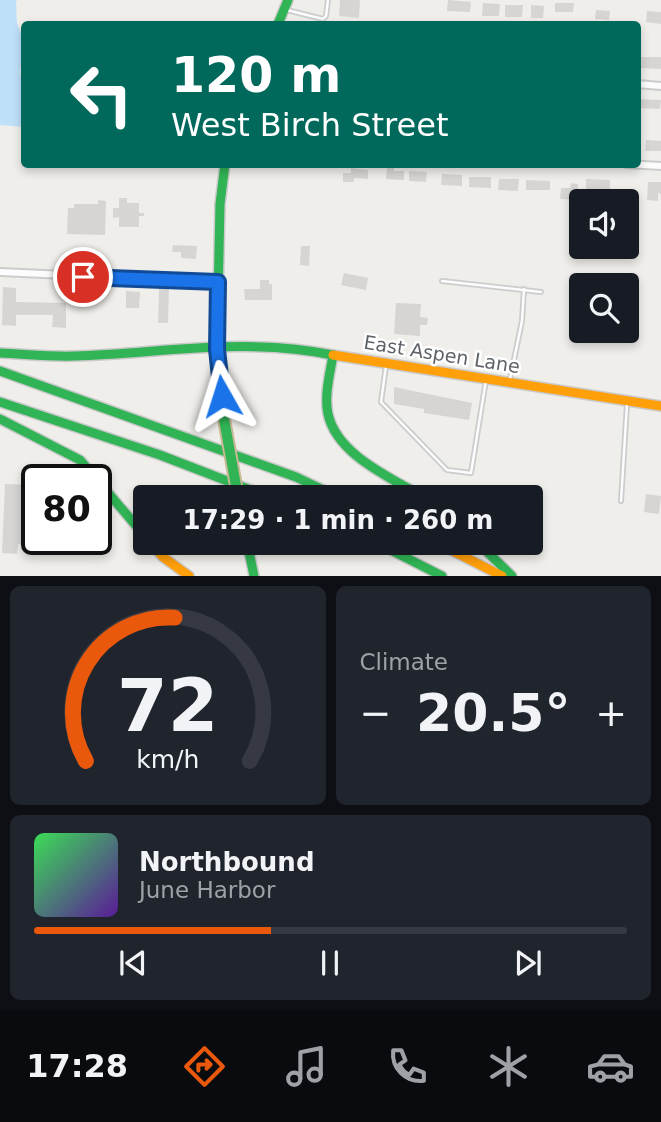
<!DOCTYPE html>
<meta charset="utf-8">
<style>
:root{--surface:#171b24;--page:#20242c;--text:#f1f3f6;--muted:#9ea1a6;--line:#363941;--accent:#ea580c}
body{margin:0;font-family:"DejaVu Sans",sans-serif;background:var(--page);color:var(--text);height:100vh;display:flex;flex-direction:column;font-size:26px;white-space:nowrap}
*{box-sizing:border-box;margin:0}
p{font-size:23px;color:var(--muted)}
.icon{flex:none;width:38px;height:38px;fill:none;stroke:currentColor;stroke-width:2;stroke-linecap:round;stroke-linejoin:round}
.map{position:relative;height:576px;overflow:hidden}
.sheet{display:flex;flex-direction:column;gap:10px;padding:10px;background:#0d0f14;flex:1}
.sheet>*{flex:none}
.top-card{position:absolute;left:21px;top:21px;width:620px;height:147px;border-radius:7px;box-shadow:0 4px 10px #0003;background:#00695c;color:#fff;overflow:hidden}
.controls{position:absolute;left:569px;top:189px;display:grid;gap:14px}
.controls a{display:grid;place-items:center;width:70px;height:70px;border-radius:7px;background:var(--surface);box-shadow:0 4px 10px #0003;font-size:35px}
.speed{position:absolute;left:21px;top:464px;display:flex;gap:14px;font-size:35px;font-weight:700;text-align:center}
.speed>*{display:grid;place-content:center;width:91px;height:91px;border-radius:50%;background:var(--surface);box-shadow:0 4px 10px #0003;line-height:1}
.speed .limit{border:4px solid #111;border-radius:10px;background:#fff;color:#111}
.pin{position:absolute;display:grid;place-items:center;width:60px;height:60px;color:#fff;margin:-30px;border:4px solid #fff;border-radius:50%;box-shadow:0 2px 7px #0007}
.me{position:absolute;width:77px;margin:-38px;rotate:354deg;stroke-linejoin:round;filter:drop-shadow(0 0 5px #0008)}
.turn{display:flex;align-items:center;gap:24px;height:147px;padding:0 35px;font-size:32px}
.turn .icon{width:91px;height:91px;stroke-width:2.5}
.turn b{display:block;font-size:49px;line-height:60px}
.big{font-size:52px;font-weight:600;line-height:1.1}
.sheet .card{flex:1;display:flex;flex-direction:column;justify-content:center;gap:10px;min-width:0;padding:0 24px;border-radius:10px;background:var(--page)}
.sheet .dial{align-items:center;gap:0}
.dial svg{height:182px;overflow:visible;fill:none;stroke:var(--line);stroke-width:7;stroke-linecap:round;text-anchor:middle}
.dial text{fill:var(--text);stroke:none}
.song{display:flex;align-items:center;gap:21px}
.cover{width:84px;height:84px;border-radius:10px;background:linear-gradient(135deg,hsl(130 70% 55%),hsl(270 70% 35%))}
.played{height:7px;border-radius:4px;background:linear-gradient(90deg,var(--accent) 40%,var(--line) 40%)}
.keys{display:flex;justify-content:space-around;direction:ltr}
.heat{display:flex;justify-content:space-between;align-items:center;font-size:38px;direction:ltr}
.sheet .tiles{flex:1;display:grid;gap:10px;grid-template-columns:1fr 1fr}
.card:last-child{grid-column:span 2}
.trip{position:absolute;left:133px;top:485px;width:410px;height:70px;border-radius:7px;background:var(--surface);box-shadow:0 4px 10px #0003;font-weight:600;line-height:70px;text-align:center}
.dock{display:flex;height:112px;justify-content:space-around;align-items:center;background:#090b0e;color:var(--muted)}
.dock .icon{width:49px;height:49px}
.dock .on{color:var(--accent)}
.dock b{font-size:32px;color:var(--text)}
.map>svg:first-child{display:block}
</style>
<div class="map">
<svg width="661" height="576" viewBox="0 0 661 576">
<rect width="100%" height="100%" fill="#efeeea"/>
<polygon fill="#bfe0f9" points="0,0 18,0 16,1 17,23 24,41 20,73 24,82 24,127 0,125"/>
<g fill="#d6d5d3">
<polygon points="340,0 360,0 359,18 339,16"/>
<polygon points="448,0 471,2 470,12 447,11"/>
<polygon points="483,3 500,4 499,16 482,16"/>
<polygon points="555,3 574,3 573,12 555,12"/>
<polygon points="505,5 523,5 522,17 505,17"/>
<polygon points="531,5 544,6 543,18 531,18"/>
<polygon points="596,10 610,11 609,20 595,19"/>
<polygon points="647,11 661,12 661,24 646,22"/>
<polygon points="639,57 661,57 661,69 639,68"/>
<polygon points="637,99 661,100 660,109 637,108"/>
<polygon points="646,140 661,141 661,151 645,151"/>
<polygon points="387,167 394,167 394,171 404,171 404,180 386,179"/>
<polygon points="351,168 368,170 368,179 354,178 354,182 343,182 343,173 351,173"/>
<polygon points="409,171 427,172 426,182 409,181"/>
<polygon points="442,174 462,175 462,186 441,185"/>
<polygon points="469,177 491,177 491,188 469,187"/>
<polygon points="499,179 519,179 518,191 498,190"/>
<polygon points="586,179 610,180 610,191 586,190"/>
<polygon points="526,180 550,181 550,190 526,190"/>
<polygon points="648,182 661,182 661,194 658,193 658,201 647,200"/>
<polygon points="571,183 578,184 577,200 560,199 561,188 570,188"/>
<polygon points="119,198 127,198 127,203 139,203 139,213 144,213 144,216 139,216 139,227 119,227 119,217 113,218 113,208 119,208"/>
<polygon points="98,200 106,201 105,235 67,234 68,208 74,208 74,204 98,204"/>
<polygon points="173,245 197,246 196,259 181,258 181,252 172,252"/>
<polygon points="301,246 310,246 309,266 300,265"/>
<polygon points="344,273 368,278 366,290 341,285"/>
<polygon points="260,280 269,280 269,284 272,284 272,300 245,300 244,289 260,289"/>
<polygon points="3,287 16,288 16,302 66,303 66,328 52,327 53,315 16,315 16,326 2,325"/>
<polygon points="159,287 169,287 168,323 158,323"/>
<polygon points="126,291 140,292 139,308 126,308"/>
<polygon points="396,303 421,304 420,317 428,318 427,325 420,325 420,336 394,334"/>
<polygon points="394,387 472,403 469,420 424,413 424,409 394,404"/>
<polygon points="5,484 37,485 37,539 54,539 54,545 51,545 51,550 41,549 41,544 18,544 17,554 2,553"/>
<polygon points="646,494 661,496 659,514 644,512"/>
</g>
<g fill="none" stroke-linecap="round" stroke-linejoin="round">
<g stroke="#cbcccc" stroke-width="6">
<g id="lane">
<polyline points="287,10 323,19 326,16 328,0"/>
<polyline points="442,281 541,292"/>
<polyline points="386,366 381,402 447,470 471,473 486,380"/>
<polyline points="510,379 522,321 524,289"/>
<polyline points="621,501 627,404"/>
</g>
</g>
<g stroke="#cbcccc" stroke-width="10">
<g id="street">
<polyline points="637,84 661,86"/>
<polyline points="626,164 661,166"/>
<polyline points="0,272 218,282"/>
</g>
</g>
<g stroke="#cacacb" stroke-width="12">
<g id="fast">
<polyline points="278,24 288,0"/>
<polyline points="217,349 220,204 225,164"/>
<polyline points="217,349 224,419"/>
<path d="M0,353C25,354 50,357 75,356C163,353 246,337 333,355C330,374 324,395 328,414C337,455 390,477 423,497"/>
<polyline points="0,371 296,477 338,497"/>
<polyline points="0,402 160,455 269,497"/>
<polyline points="0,419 80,460 145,536"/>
<polyline points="247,542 254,576"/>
<polyline points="375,542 442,576"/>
<polyline points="477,542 512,576"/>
</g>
</g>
<g stroke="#cacacb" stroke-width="12">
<g id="slow">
<polyline points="333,355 661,406"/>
<polyline points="150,542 163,557 189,576"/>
<polyline points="435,542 502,576"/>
</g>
</g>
<use href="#lane" stroke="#fdfcfc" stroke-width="2.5"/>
<use href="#street" stroke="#fdfcfc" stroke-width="6"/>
<use href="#fast" stroke="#30b455" stroke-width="9"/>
<use href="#slow" stroke="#ff9f0a" stroke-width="9"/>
<g stroke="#c8b996" stroke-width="14" stroke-linecap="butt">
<polyline id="fast-bridge" points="224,419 238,497"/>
</g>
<use href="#fast-bridge" stroke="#30b455" stroke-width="10"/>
</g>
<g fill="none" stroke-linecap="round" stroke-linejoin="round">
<g stroke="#114b97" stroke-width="18">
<polyline id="route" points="83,277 218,282 217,349 222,396"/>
</g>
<use href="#route" stroke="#1a73e8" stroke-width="12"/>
</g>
<g text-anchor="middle" stroke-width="5" stroke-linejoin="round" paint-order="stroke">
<g font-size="19" fill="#5f6368" stroke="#fff">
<text transform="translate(442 354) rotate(9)" y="7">East Aspen Lane</text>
</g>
</g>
</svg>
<div class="controls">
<a><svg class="icon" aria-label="sound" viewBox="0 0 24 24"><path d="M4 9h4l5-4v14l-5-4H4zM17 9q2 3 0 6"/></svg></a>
<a><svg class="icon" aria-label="search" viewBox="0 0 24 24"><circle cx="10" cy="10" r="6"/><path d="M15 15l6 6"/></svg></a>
</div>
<div class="speed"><div class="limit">80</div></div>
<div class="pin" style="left:83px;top:277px;background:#d93025"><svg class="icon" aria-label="arrive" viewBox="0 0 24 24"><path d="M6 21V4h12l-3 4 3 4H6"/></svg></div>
<svg class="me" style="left:222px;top:396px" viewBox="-20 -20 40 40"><path d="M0-17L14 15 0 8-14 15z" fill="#1a73e8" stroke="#fff" stroke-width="4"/></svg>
<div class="trip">17:29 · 1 min · 260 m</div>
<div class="top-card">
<div class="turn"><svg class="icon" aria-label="left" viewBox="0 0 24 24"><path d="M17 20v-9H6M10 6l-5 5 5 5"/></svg><div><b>120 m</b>West Birch Street</div></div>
</div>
</div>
<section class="sheet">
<div class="tiles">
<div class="card dial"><svg viewBox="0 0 100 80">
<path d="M14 69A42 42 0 1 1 86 69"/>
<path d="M14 69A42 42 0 0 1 53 6" stroke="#ea580c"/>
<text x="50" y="56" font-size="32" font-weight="700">72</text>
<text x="50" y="72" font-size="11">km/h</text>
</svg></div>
<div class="card"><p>Climate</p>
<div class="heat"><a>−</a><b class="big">20.5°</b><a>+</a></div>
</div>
<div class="card">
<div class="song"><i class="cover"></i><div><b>Northbound</b><p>June Harbor</p></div></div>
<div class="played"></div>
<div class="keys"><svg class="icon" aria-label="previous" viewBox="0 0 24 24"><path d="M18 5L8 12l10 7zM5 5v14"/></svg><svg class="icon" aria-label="pause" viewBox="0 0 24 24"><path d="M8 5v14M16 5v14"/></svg><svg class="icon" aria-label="next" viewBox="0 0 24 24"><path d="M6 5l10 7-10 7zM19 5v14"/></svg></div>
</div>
</div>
</section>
<nav class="dock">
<b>17:28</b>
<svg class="icon on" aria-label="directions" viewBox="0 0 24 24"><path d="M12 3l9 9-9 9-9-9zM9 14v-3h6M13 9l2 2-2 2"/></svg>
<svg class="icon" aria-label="music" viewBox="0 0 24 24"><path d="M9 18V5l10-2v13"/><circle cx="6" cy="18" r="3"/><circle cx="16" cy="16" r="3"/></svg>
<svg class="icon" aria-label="phone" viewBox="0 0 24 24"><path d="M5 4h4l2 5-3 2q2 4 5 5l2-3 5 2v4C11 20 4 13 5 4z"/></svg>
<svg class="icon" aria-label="climate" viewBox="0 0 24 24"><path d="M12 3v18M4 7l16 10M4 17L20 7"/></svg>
<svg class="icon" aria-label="car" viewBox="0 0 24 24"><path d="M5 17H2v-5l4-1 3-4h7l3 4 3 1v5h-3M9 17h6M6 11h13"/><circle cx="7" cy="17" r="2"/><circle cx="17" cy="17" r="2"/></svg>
</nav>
